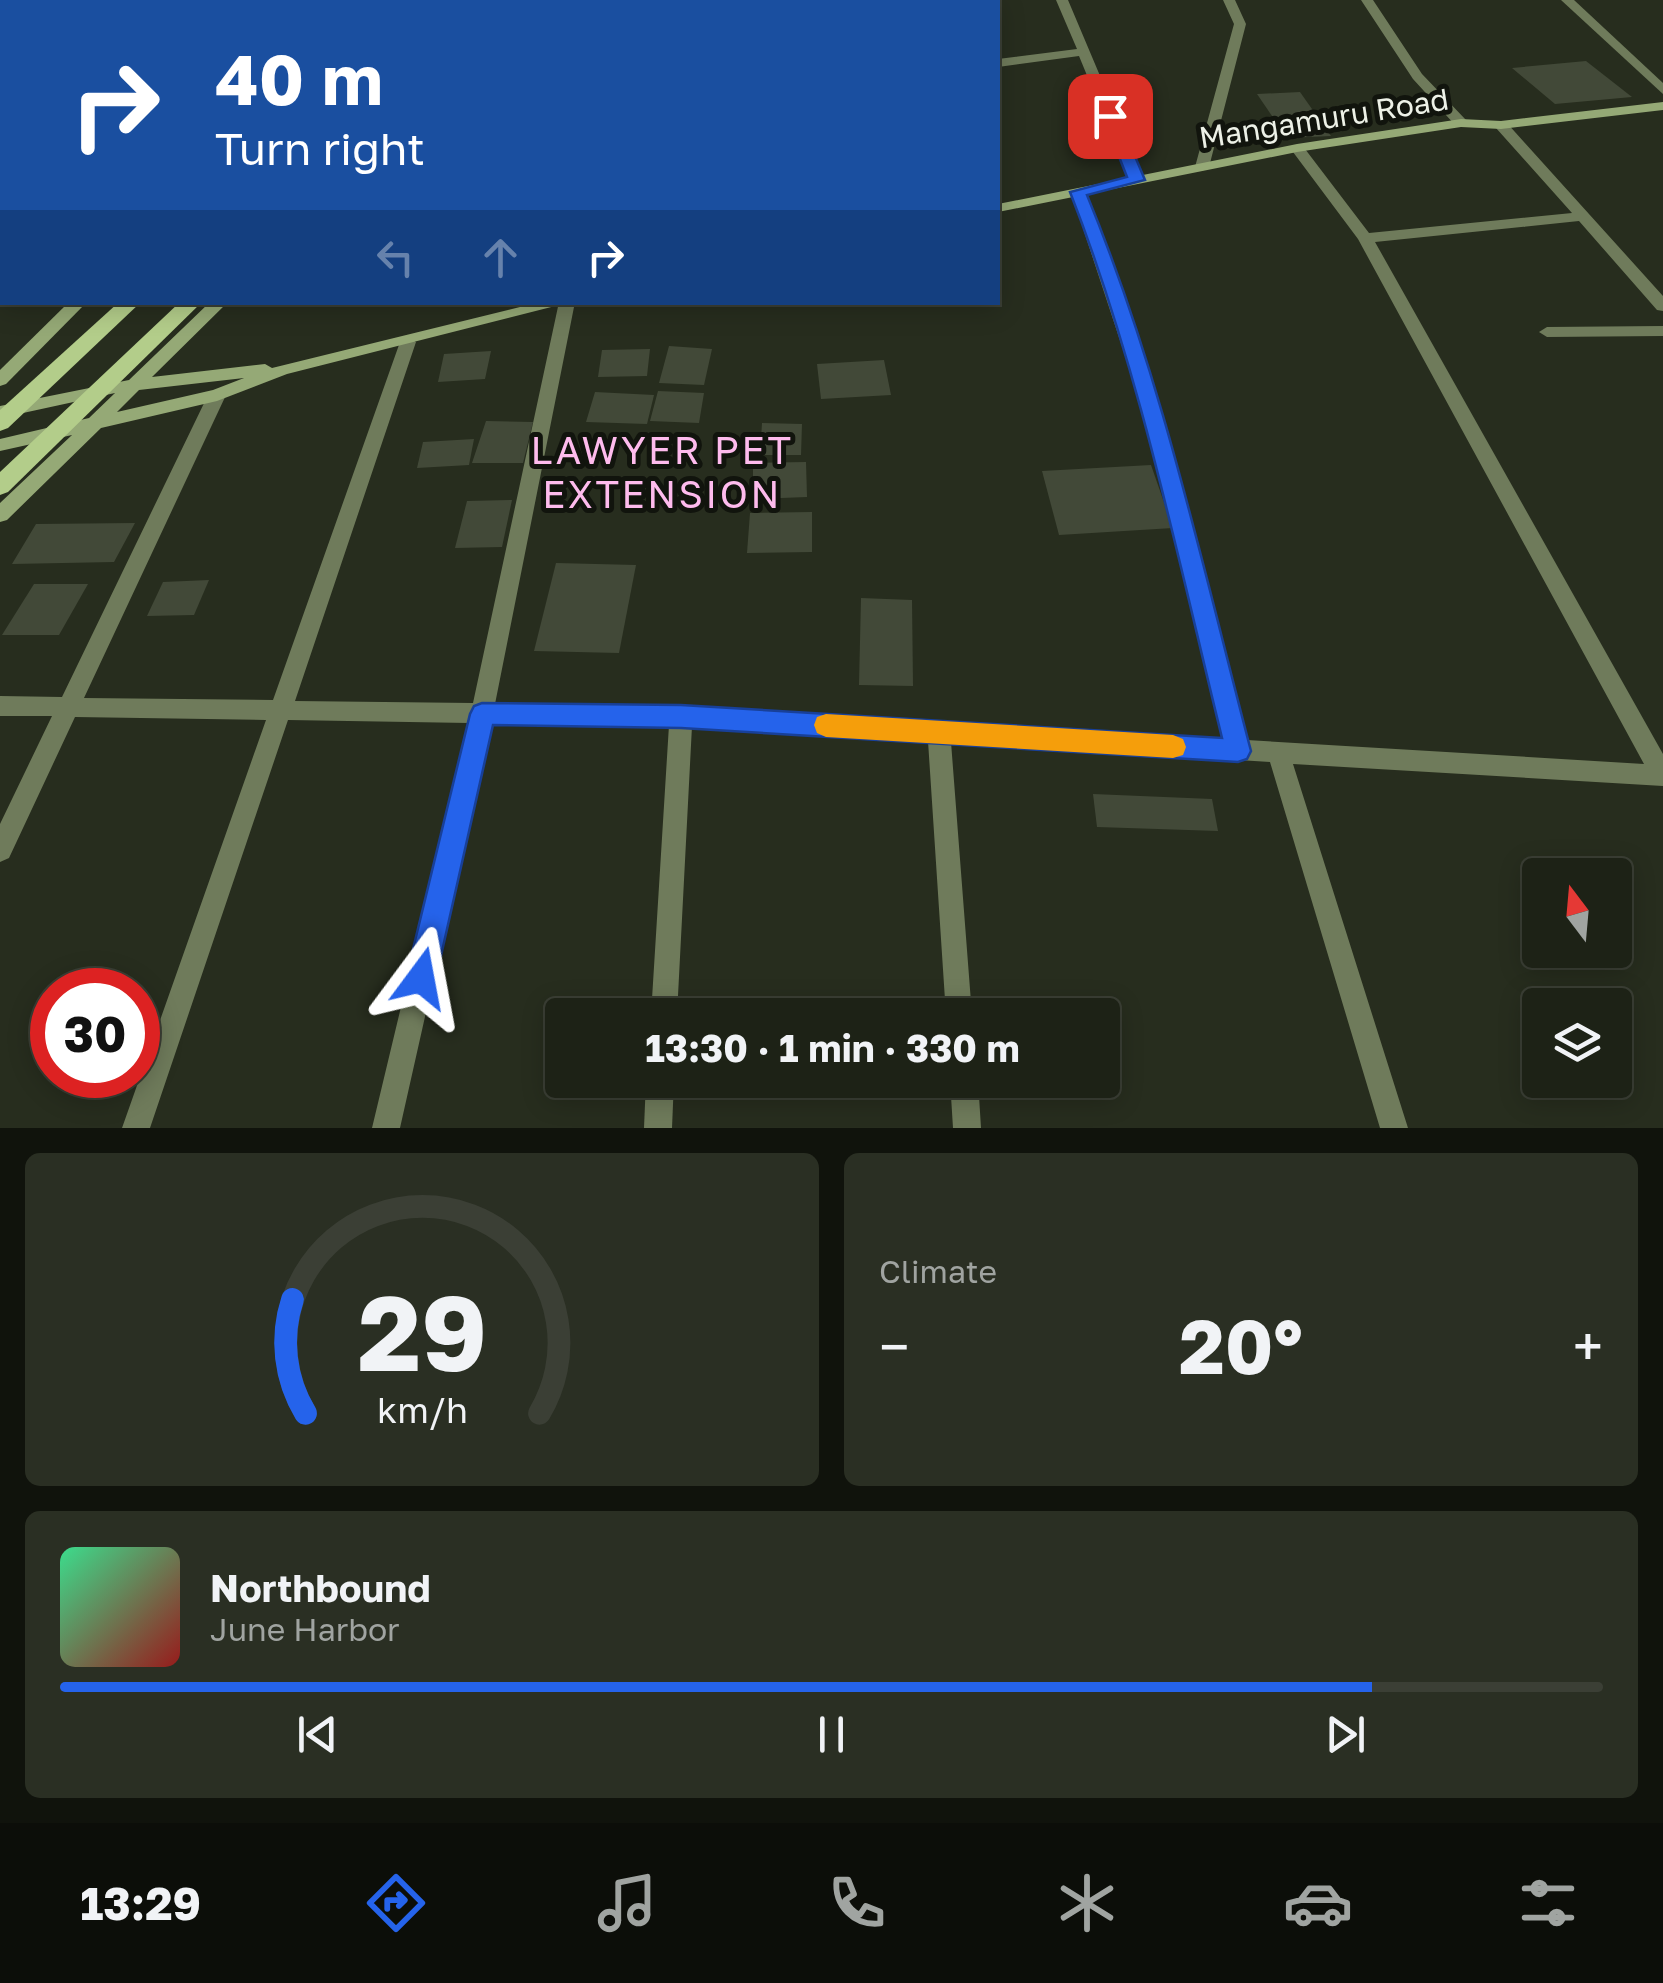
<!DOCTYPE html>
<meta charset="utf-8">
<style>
:root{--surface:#1d2216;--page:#2a2f23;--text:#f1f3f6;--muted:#a0a4a1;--line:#3b3f35;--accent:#2563eb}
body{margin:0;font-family:"Golos Text",sans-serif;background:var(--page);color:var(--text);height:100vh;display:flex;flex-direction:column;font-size:38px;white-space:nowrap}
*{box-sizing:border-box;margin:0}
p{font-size:32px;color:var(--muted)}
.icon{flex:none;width:55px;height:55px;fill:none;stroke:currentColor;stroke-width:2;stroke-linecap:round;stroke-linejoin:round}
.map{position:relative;height:1128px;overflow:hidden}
.details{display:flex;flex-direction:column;gap:25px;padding:25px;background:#10130c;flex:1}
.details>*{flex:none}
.hud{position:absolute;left:0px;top:0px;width:1000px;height:305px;box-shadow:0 5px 25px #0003,0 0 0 2px var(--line);background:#1a4fa0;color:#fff;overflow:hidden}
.needle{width:65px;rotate:344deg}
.fabs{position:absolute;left:1522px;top:858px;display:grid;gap:20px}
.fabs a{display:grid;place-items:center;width:110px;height:110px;border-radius:10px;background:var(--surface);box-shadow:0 5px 25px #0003,0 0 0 2px var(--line);font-size:50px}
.speed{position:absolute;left:30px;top:968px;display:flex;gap:20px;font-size:50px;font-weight:700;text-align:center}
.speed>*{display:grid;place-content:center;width:130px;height:130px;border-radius:50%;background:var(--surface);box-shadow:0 5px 25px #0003,0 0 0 2px var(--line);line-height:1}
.speed .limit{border:15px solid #d22;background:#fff;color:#111}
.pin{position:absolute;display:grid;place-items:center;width:85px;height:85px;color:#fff;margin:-42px;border-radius:20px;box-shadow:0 5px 15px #0006}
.me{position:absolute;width:110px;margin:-55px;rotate:13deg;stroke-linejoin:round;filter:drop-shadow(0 0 8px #0008)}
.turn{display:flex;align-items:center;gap:35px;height:210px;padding:0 50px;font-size:45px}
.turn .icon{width:130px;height:130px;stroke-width:2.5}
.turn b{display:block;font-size:70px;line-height:85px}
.lanes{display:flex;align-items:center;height:95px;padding:0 50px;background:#0003;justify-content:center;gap:50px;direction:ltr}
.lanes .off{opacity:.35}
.big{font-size:75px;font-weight:700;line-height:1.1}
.details .card{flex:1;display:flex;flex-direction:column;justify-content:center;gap:15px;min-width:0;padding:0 35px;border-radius:15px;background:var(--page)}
.details .dial{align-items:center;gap:0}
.dial svg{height:260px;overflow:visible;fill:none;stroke:var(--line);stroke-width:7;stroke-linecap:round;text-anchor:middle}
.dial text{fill:var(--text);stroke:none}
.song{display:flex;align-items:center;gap:30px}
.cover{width:120px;height:120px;border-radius:15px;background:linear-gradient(135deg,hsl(150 70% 55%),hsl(0 70% 35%))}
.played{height:10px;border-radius:5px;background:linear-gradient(90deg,var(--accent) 85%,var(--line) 85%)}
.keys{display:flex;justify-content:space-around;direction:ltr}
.heat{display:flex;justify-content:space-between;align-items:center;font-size:55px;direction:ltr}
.details .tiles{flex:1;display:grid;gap:25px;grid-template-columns:1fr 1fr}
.card:last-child{grid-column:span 2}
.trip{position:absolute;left:545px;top:998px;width:575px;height:100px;border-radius:10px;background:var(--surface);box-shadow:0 5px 25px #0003,0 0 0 2px var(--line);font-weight:700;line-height:100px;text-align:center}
.menu{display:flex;height:160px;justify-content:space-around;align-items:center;background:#0c0e09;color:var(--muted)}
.menu .icon{width:70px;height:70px}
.menu .on{color:var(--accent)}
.menu b{font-size:45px;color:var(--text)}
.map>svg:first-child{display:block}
</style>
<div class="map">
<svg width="1663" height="1128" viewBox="0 0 1663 1128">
<rect width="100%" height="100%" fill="#272d1e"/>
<g fill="#424938">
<polygon points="1586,61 1632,97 1555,104 1512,68"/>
<polygon points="1300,92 1331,136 1287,138 1257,94"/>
<polygon points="669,346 712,349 704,385 659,383"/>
<polygon points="650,349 647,376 598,377 602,350"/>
<polygon points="491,351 485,379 438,382 444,354"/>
<polygon points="884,360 891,395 821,399 817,364"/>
<polygon points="658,391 704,393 699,423 650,421"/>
<polygon points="595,392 654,395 647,424 586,422"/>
<polygon points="486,421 533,422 523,463 472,463"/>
<polygon points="762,423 802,424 801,455 760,455"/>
<polygon points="474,439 469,465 417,468 423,442"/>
<polygon points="806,462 807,497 753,499 753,463"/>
<polygon points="1151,465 1173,528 1059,535 1042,471"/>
<polygon points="512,500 502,547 455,548 467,501"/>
<polygon points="812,512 812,552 747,553 750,513"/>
<polygon points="135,523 114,562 12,564 36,524"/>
<polygon points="556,563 636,565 619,653 534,651"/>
<polygon points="209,580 194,615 147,616 163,582"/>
<polygon points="34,584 88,584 59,635 2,635"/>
<polygon points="861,598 912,600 913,686 859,685"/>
<polygon points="1093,794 1212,799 1218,831 1097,827"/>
</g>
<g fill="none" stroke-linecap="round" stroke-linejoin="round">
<g fill="#6f7b5b" fill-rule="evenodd">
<polygon points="822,0 834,0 834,2 823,2"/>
<polygon points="1056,0 1068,0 1144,180 1142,183 1130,180 1079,56 998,67 998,59 1077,49"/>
<polygon points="1223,0 1235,0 1246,24 1209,167 1202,171 1195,167 1234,24"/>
<polygon points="1361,0 1373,0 1422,74 1466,120 1466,126 1456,126 1413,79"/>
<polygon points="1561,0 1574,0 1663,83 1663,94"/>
<path d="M1501,121L1506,122L1663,296V311L1657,310L1579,221L1375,242L1663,754V786L1293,764L1408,1128H1380L1270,762L951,742L972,1015H946L928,741L692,726L677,1015H651L669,725L491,723L400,1128H372L469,723L288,720L150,1128H122L266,720L75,717L9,858L0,862V824L52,716H0V696L62,697L208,395L217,389L226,395L84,698L273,700L400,342L408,337L416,342L295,701L473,703L559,302H575L495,704L681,706L1224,739L1139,398L1071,192L1078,188L1085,192C1154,371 1200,555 1247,740L1644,764L1358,239L1290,148L1302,145L1369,233L1572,213L1496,128L1494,125Z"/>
<polygon points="1663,326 1663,336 1547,337 1539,332 1547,327"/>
<polygon points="646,1080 674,1080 672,1128 644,1128"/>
<polygon points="950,1080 978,1080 981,1128 953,1128"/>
</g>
<g fill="#95a976" fill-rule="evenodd">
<polygon points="1663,102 1663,110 1501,129 1461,127 1297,152 998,212 998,204 1297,144 1461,119 1501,121"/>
<polygon points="69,302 87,302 6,384 0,386 0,370"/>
<path d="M210,302H228L152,377L265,364L272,368L540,302H571L287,374L217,401L101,428L7,520L0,522V503L72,435L0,451V439L89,418L115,393L0,418V406L129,380ZM244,378L213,390L117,412L139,390Z"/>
</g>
<g fill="#b3cd8a" fill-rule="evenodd">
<polygon points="119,302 141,302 8,428 0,431 0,410"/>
<polygon points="180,302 202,302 8,492 0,495 0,472"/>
</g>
</g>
<path fill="#2563eb" stroke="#184099" stroke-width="2.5" d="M1105,113L1118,116L1145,180L1087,195C1161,374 1202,564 1251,751L1247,759L1238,762L681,728L493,725L436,978L432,988L421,992L411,988L406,978L470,714L474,706L482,703L681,705L1222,738C1177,555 1139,368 1070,192L1127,177L1103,116Z"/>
<polygon fill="#f59e0b" points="826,714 1173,735 1183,739 1186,747 1183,755 1173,758 826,737 817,733 814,725 817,717"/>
<g text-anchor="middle" stroke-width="10" stroke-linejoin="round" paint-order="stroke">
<g font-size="30" fill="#edf1e7" stroke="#11140d">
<text transform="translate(1324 119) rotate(-9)" y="10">Mangamuru Road</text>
</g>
<g font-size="38" letter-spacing="2.5" fill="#febbed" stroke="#11140d">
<text x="662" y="464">LAWYER PET<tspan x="662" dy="44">EXTENSION</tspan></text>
</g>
</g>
</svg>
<div class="fabs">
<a><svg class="needle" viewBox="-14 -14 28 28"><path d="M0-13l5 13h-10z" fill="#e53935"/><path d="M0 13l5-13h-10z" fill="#a0a4a1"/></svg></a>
<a><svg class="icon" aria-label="layers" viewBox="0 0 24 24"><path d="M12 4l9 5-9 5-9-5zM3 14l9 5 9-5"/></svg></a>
</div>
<div class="speed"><div class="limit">30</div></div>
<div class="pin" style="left:1110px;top:116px;background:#d93025"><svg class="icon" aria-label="arrive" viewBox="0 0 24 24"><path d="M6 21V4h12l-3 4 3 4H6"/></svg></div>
<svg class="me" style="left:421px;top:978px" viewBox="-20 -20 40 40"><path d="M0-17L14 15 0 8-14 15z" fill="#2563eb" stroke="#fff" stroke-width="4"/></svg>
<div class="trip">13:30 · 1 min · 330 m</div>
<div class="hud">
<div class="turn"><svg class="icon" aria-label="right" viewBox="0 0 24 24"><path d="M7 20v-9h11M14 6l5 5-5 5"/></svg><div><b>40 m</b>Turn right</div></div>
<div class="lanes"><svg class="icon off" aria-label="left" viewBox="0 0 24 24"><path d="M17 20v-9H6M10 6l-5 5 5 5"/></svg><svg class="icon off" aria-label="ahead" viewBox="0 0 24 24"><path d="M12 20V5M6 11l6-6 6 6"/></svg><svg class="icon" aria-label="right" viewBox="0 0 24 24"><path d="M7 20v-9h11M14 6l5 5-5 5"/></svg></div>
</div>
</div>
<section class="details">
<div class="tiles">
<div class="card dial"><svg viewBox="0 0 100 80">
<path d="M14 69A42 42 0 1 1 86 69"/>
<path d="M14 69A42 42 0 0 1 10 34" stroke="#2563eb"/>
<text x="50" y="56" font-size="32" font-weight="700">29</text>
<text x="50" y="72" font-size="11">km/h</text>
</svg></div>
<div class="card"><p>Climate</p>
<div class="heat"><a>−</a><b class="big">20°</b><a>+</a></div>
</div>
<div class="card">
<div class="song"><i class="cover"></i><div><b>Northbound</b><p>June Harbor</p></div></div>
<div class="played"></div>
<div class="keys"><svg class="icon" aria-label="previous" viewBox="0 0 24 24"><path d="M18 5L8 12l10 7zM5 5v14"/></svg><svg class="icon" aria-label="pause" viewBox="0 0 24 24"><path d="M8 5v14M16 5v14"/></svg><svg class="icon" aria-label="next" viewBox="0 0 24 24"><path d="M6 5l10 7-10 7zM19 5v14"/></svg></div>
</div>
</div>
</section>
<nav class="menu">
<b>13:29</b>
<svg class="icon on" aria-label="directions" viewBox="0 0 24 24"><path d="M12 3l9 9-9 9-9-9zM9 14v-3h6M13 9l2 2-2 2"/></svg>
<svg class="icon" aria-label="music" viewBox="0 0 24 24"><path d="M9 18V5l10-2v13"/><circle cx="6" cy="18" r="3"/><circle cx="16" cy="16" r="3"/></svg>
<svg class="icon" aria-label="phone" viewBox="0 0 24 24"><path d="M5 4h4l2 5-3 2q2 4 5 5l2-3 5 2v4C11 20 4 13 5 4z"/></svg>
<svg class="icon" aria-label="climate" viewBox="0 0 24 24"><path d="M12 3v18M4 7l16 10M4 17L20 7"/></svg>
<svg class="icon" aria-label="car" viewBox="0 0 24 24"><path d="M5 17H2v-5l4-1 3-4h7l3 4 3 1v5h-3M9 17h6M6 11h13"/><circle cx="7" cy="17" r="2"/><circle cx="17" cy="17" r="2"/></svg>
<svg class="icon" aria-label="filters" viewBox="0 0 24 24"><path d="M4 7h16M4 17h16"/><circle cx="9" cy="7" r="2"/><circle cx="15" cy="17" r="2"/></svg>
</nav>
